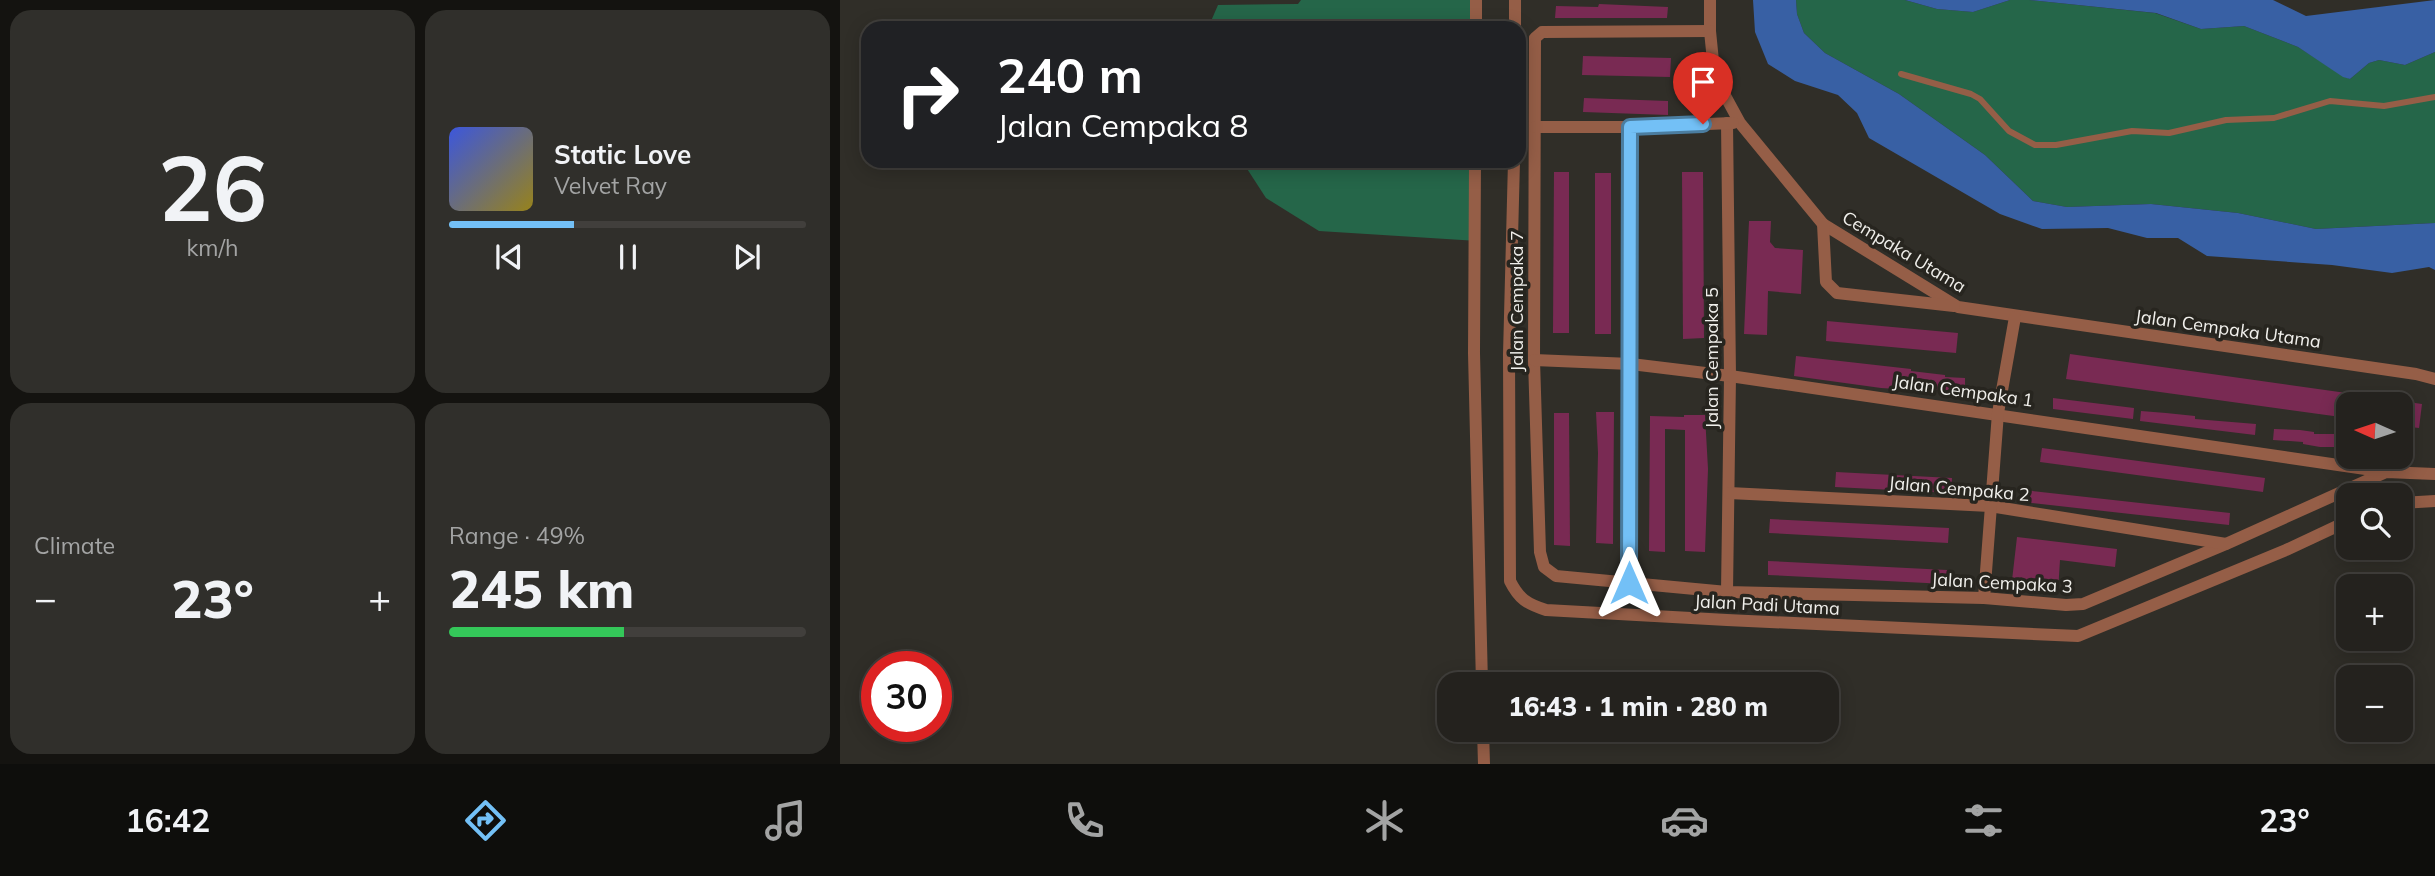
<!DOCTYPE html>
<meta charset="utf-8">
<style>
:root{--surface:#24221e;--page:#302f2b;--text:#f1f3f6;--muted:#a3a4a4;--line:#413f3c;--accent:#73c0f6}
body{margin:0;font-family:Mulish,sans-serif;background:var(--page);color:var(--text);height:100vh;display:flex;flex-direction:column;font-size:26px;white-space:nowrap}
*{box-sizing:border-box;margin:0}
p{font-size:23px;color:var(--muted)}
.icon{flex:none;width:38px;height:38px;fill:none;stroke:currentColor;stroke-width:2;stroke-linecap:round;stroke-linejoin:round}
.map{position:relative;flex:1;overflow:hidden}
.sheet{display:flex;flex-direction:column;gap:10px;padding:10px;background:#141310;width:840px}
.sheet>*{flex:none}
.top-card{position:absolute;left:21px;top:21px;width:665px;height:147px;border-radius:21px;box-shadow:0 4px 18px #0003,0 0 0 2px var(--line);background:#202124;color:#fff;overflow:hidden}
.needle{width:46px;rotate:273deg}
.fabs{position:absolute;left:1496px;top:392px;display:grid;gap:14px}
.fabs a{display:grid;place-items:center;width:77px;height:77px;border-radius:14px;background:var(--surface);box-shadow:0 4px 18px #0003,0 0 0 2px var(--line);font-size:35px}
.speed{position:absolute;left:21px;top:651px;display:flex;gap:14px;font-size:35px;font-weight:700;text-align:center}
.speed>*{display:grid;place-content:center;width:91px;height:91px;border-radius:50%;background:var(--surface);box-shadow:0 4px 18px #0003,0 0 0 2px var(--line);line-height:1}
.speed .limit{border:10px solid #d22;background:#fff;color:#111}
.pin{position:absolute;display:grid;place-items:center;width:60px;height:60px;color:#fff;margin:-72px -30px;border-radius:50% 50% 50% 0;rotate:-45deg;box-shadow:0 0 7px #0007}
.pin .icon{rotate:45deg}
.me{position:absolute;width:77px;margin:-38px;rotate:0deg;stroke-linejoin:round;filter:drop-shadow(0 0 5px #0008)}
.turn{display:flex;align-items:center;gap:24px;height:147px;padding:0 21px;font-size:32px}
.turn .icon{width:91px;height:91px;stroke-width:2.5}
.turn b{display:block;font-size:49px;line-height:60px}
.big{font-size:52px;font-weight:800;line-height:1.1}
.sheet .tile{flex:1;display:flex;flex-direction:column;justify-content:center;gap:10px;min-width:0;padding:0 24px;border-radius:21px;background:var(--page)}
.sheet .dial{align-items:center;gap:0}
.dial b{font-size:91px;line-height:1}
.song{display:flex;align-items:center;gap:21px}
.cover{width:84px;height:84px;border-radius:10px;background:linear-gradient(135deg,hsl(230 70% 55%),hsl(50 70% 35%))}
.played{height:7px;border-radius:4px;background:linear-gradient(90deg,var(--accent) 35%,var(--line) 35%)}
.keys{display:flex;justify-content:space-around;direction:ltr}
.heat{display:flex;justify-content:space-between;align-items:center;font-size:38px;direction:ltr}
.charge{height:10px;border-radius:5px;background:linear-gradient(90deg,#34c759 49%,var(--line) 0)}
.sheet .tiles{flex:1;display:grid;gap:10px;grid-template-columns:repeat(2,1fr)}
.trip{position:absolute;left:597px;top:672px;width:402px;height:70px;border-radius:21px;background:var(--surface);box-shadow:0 4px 18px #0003,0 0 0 2px var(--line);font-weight:800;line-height:70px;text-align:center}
.dock{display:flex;height:112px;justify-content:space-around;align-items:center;background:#0e0e0c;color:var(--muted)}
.dock .icon{width:49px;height:49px}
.dock .selected{color:var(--accent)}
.dock b{font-size:32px;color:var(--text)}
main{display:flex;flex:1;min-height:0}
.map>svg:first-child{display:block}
</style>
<main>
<section class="sheet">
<div class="tiles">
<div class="tile dial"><b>26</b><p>km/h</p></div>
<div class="tile">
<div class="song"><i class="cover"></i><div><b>Static Love</b><p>Velvet Ray</p></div></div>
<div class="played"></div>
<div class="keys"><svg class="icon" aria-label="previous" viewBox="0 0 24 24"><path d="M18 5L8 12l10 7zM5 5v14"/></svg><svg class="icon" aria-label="pause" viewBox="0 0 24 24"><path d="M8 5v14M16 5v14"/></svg><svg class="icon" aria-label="next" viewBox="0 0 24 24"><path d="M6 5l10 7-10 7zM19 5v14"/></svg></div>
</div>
<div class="tile"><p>Climate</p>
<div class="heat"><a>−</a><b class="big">23°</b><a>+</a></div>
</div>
<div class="tile"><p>Range · 49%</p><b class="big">245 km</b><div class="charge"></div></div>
</div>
</section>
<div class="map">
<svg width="1595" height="764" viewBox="0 0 1595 764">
<rect width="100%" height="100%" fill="#302e28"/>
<g fill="#256649">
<polygon points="461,0 640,0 640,28 368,28 378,5 458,4"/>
<polygon points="956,0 1065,0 1097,9 1133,12 1170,0 1189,0 1315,13 1361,29 1404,26 1458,47 1503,76 1510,79 1529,63 1539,60 1565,65 1595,52 1595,223 1476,229 1398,213 1311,204 1227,207 1193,201 1145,155 1059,94 985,53 964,33 957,14"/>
<polygon points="402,161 639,161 638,241 479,231 426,198"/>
</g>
<g fill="#3860a4">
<polygon points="913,0 956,0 957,14 964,33 985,53 1059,94 1145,155 1193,201 1227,207 1311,204 1398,213 1476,229 1595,223 1595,270 1589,267 1552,273 1492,265 1367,256 1338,238 1307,238 1268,228 1202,229 1160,214 1029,138 1017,113 998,95 955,81 928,64 915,32"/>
<polygon points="1065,0 1170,0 1133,12 1097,9"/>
<polygon points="1189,0 1433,0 1466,16 1595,0 1595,52 1565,65 1539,60 1529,63 1510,79 1503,77 1458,47 1404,26 1361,29 1316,13"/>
</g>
<g fill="#792a53">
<polygon points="759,4 828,7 827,18 715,18 716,6 758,7"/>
<polygon points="743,56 831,58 830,77 742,75"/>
<polygon points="744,98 828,101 828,115 743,112"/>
<polygon points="714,172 729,172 729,333 713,333"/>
<polygon points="842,172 863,172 864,338 843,339"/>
<rect x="755" y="173" width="16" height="161"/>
<polygon points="909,221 931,221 930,242 935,248 963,250 961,294 928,291 927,335 904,334"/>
<polygon points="987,321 1118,333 1116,353 986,341"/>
<polygon points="1230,354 1542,398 1542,404 1508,404 1508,418 1226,379"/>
<polygon points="956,356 1071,369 1071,371 1105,375 1105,377 1125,378 1125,393 1087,389 1087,391 1041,388 954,376"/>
<polygon points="1213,398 1294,408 1293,419 1213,409"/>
<polygon points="1561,401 1582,404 1579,428 1561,426"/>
<polygon points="1301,411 1326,413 1355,416 1355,419 1416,424 1415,435 1300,421"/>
<polygon points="756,412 774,412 773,544 756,543 758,453"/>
<polygon points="714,413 729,413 730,546 714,545"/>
<polygon points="844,415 865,415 868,469 865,552 845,551 845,430 825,429 825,552 809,551 810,416 844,417"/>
<polygon points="1434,429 1460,430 1474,432 1474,434 1504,434 1503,447 1480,447 1463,444 1463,442 1433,440"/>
<polygon points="1202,448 1425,478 1423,492 1200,462"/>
<polygon points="996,472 1112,478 1111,493 995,487"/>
<polygon points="1184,490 1390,513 1389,525 1183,502"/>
<polygon points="930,519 1109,528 1108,543 929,533"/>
<polygon points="1177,537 1277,549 1275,567 1220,560 1218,592 1171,589"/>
<polygon points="928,561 1107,570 1106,584 928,575"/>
</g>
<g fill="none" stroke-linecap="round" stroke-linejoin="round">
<polyline stroke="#955e47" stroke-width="6" points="1061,74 1131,94 1140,99 1169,131 1195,145 1216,145 1292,131 1329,133 1386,120 1434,118 1490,101 1544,106 1595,97"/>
<g stroke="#955e47" stroke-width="12">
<polyline points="870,0 870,31 873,61 882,90 900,123 983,224 1118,307 1576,374 1595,379"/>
<polyline points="636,28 636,0"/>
<polyline points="675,28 675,0"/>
<polyline points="870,31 702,32 695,38 694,360 700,552 704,567 716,576 887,592 1144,598 1226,605 1243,604 1386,544 1546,472 1595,474"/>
<polyline points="887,123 890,376 887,592"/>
<polyline points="695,127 790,127 893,123"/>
<polyline points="635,161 634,353 642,684"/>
<path d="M674,161L669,355L670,581C679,599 687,604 706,610L887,620L1238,636L1446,550L1508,521"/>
<polyline points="983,224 986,282 997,293 1114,306"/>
<polyline points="694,360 791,364 890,376 1546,472"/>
<polyline points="889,493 1150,506 1386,544"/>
<polyline points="1561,503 1595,501"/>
<polyline points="789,583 790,127"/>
<polyline points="1144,598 1158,413 1175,317"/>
<polyline points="643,730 644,764"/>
</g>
</g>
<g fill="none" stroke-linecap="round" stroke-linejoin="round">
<g stroke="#4b7da0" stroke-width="18">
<polyline id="route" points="789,583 790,127 863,124"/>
</g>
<use href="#route" stroke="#73c0f6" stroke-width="12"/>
</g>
<g text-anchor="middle" stroke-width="7" stroke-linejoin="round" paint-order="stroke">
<g font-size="18" fill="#f0efeb" stroke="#27251f">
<text transform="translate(1064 252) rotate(31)" y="6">Cempaka Utama</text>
<text transform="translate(677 301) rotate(-90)" y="6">Jalan Cempaka 7</text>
<text transform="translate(1388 329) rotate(8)" y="6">Jalan Cempaka Utama</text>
<text transform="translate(872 358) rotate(-90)" y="6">Jalan Cempaka 5</text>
<text transform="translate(1123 391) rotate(8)" y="6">Jalan Cempaka 1</text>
<text transform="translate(1119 489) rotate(5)" y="6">Jalan Cempaka 2</text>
<text transform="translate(1162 583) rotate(3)" y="6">Jalan Cempaka 3</text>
<text transform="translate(927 605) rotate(3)" y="6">Jalan Padi Utama</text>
</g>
</g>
</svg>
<div class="fabs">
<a><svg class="needle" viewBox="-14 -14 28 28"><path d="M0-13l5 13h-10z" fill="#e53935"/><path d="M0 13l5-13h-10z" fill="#a3a4a4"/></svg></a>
<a><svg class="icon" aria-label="search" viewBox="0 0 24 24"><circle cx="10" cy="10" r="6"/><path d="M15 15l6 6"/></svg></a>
<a>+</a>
<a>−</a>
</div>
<div class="speed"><div class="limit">30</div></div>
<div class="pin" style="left:863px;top:124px;background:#d93025"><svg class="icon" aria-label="arrive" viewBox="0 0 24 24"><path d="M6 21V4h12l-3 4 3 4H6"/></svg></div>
<svg class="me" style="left:789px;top:583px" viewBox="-20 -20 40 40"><path d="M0-17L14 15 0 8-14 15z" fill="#73c0f6" stroke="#fff" stroke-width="4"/></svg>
<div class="trip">16:43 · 1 min · 280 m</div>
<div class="top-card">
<div class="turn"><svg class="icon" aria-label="right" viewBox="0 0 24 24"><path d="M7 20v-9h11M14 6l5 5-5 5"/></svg><div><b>240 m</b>Jalan Cempaka 8</div></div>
</div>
</div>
</main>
<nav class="dock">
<b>16:42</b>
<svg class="icon selected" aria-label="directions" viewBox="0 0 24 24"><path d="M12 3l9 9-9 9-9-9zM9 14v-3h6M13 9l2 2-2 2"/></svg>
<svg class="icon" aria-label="music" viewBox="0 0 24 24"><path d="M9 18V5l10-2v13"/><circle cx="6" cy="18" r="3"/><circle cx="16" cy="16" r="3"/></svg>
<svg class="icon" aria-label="phone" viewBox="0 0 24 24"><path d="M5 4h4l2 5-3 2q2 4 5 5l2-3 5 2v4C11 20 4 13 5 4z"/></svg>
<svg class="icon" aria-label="climate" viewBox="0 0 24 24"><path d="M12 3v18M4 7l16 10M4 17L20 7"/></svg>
<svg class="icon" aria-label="car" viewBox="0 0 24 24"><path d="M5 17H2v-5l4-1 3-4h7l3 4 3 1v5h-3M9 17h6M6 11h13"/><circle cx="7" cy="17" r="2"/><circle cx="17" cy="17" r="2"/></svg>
<svg class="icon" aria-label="filters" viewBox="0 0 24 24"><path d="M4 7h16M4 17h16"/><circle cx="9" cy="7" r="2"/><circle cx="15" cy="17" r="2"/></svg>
<b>23°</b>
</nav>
